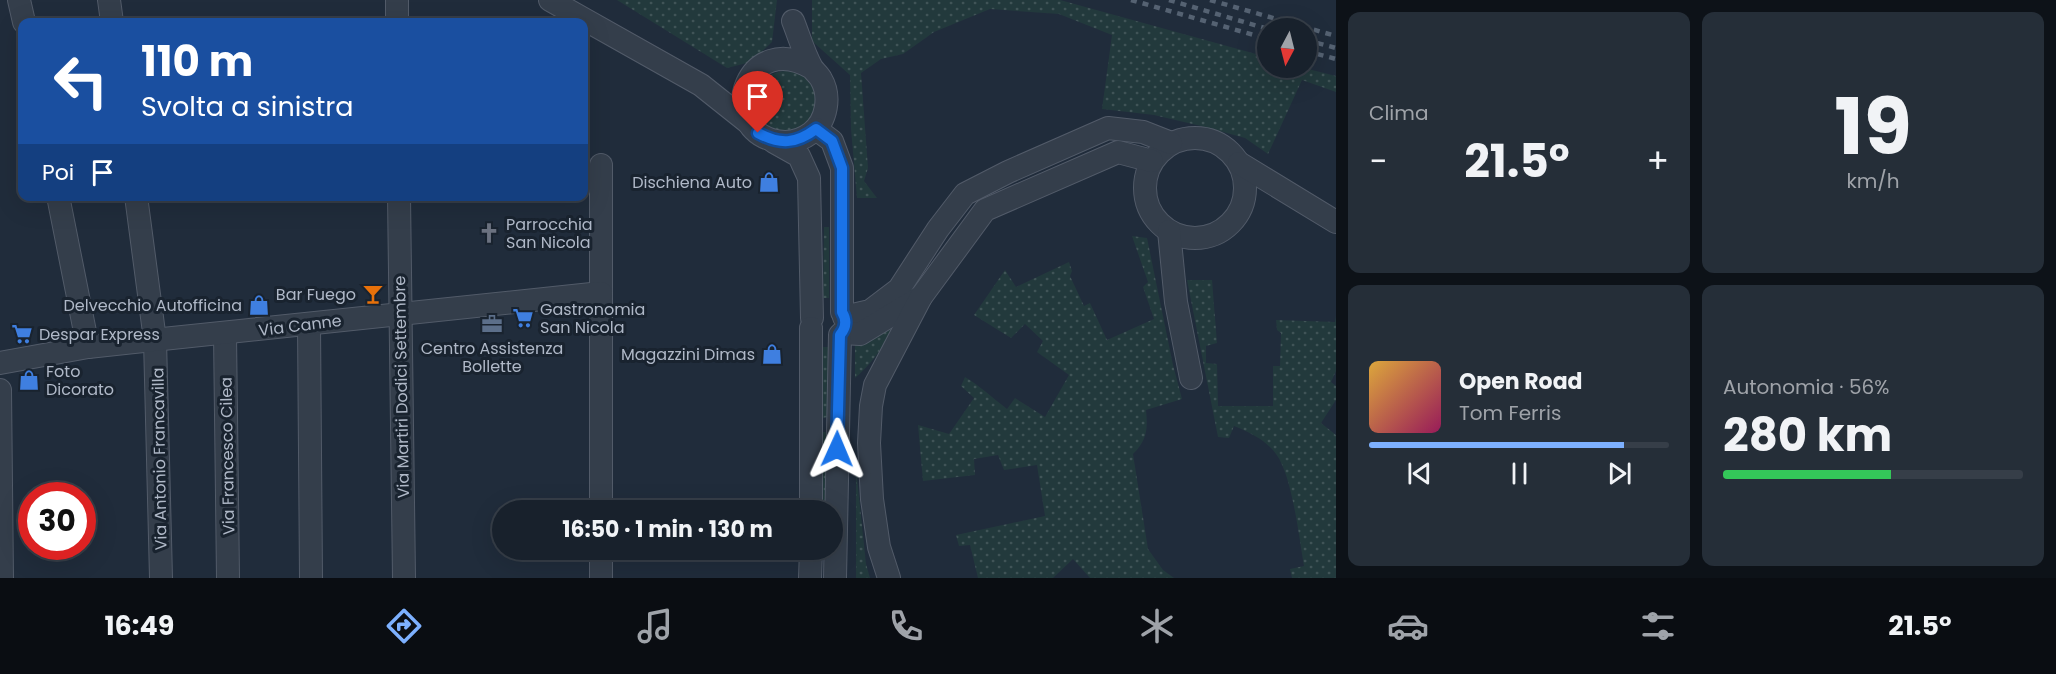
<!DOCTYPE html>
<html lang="it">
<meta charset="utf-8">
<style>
:root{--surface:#18212c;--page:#252e38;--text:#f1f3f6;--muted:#9fa3a9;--line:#363e48;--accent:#7db0fe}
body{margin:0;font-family:Poppins,sans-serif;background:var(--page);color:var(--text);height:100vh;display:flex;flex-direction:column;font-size:22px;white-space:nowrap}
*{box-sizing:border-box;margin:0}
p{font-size:20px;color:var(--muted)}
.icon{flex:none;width:33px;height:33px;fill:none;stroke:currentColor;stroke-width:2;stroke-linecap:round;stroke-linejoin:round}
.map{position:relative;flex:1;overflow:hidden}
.panel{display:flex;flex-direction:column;gap:12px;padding:12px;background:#0d1218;width:720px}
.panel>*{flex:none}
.banner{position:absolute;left:18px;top:18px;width:570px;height:183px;border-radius:12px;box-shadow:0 6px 24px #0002,0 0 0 2px var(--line);background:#1a4fa0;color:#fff;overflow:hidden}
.needle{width:39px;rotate:187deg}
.buttons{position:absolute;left:1257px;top:18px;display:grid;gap:12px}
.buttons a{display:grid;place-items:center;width:60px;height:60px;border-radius:50%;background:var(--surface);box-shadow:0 6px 24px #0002,0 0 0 2px var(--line);font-size:30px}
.speed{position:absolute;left:18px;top:482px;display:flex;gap:12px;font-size:30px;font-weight:700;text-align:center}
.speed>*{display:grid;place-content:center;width:78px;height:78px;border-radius:50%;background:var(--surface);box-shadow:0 6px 24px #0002,0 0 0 2px var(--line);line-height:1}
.speed .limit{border:9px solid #d22;background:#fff;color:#111}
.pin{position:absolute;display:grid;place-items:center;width:51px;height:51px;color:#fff;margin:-62px -26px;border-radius:50% 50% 50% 0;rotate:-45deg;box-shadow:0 0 6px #0007}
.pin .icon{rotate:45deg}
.me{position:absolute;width:66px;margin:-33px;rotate:1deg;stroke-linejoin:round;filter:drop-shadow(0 0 4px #0008)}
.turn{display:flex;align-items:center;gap:21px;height:126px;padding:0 24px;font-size:27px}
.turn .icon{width:78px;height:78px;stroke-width:2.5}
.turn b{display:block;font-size:42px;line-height:51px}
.then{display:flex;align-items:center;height:57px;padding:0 24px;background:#0003;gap:12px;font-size:22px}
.big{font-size:45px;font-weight:700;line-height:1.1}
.panel .widget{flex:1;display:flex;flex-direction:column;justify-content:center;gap:9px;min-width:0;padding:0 21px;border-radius:12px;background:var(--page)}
.panel .dial{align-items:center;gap:0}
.dial b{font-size:78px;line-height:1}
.song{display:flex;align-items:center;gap:18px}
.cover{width:72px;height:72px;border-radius:9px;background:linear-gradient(135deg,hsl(40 70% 55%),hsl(330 70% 35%))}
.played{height:6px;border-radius:3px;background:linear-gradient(90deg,var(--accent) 85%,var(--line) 85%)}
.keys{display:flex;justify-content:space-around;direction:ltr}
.heat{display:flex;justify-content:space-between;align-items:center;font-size:33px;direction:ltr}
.charge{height:9px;border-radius:4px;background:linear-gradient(90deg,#34c759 56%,var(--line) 0)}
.panel .tiles{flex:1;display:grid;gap:12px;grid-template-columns:repeat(2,1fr)}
.trip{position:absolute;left:492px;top:500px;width:351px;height:60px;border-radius:30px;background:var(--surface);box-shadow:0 6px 24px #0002,0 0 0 2px var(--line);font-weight:700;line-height:60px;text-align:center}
.tabs{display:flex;height:96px;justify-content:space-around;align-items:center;background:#0a0d12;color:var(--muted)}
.tabs .icon{width:42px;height:42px}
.tabs .active{color:var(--accent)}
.tabs b{font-size:27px;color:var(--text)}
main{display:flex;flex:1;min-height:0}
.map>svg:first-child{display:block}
</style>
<main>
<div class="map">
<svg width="1336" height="578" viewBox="0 0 1336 578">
<defs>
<pattern id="garden-dots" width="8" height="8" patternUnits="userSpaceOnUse" patternTransform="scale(1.5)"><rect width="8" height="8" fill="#22393c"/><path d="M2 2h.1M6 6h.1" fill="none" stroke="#405457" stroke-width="1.8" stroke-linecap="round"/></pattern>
</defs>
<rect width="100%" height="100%" fill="#202c3b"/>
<polygon fill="#22393c" points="584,97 586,97 587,142 584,142"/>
<g fill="url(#garden-dots)">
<polygon points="617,0 777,0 772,42 751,62 727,68"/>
<polygon points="812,0 1060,0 1267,57 1268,68 1304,68 1336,76 1336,92 1302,80 1268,154 1245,138 1201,126 1154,115 1102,109 1112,35 1059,14 990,9 934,32 903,54 881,59 861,73 868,168 864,181 877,198 857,198 851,129 850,75 812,41"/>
<circle cx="786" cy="101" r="30"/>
<polygon points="824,227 829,227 829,298 823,298"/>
<path d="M1132,236L1147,238L1173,365L1182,399L1146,410C1148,429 1147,440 1133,454L1148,549L1163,570L1174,578H1090L1073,559L1053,578H978L970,545L959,546L956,535L1045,516L1037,465L1004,470L998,455L974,459L975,475L923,481L918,425L949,434L974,398L961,386L965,377C980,386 993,398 1007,409L1015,398L1045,417L1069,375L1037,352L1043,341L1025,324L1011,338L974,315L1005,270L1016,287L1069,262L1072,271L1070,276L1084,306L1090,303L1107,340L1154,319L1143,287L1148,282Z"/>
<path d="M1187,280H1212L1217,343L1206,346V363L1217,364L1218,406H1273V366H1280L1281,333L1277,330L1276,320L1335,322L1336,316V371L1331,382L1336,386V400L1321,423L1336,435V578H1292L1290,569L1304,566C1299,537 1292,475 1276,454C1266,440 1249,432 1234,426L1229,438L1218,437Z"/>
<path d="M895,320C884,345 876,360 855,378V343Z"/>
<polygon points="823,347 829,347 828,417 822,418"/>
<polygon points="823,432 829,432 829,502 822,503"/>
<polygon points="856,469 866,564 870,578 856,578"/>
</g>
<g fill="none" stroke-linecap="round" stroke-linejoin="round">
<g stroke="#525b69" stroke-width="24">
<g id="minor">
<polyline points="19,0 24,22"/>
<polyline points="109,0 112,22"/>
<polyline points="397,0 397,22"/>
<polyline points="550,0 701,85 750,124"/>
<path d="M793,21C799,36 804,54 812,68C815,72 819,75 821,79C831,96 827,121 811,133C799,142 786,144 772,140C716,123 748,30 812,68"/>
<polyline points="816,129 832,141 842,168 842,312"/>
<circle cx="1195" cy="188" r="50"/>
<polyline points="774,142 799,156 809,178 812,318"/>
<polyline points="1239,163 1336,222"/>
<polyline points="601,165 601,510"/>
<polyline points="58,196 88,347"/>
<polyline points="136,196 155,340 161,578"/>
<polyline points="399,196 404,578"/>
<polyline points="1169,231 1176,302 1191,378"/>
<polyline points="844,317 870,311 899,289 938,229 965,194 1008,172 1108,128 1143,132 1171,143"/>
<polyline points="309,325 311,578"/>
<polyline points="842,333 860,334 921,297"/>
<polyline points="225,334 228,578"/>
<polyline points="0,363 88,347 134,342 601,293"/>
<polyline points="0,390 2,578"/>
<polyline points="811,510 811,328"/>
<polyline points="601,549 601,578"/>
<polyline points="810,578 811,549"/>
<polyline points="835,578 840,335"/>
<polyline points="889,578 879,547 872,499 869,443 871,406 875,385 921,297 985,210 1118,152 1152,161"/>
</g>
</g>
<use href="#minor" stroke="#343e4b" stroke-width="22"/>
<g stroke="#556272" stroke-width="4.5" stroke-dasharray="6 6" stroke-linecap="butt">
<polyline points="1131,0 1268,39"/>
<polyline points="1169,0 1268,29"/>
<polyline points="1210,0 1336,36"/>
<polyline points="1306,40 1336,48"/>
<polyline points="1306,51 1336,59"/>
</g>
</g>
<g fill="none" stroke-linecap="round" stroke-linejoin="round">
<g stroke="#114b97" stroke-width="15">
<path id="route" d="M758,133C780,145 796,144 816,129L832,141L842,168V312C847,320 846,328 840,335L837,449"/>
</g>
<use href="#route" stroke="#1a73e8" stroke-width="10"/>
</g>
<defs>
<g id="shop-bare" transform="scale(1.62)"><path d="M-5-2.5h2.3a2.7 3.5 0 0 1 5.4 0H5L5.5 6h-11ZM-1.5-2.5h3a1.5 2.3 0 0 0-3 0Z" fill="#3f7fe0" stroke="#19232f" stroke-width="2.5" paint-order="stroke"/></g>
<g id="church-bare" transform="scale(1.62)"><path d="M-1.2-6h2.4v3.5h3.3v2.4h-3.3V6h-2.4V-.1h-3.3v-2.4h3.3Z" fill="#6b7280" stroke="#19232f" stroke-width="2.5" paint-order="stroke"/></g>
<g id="bar-bare" transform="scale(1.62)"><path d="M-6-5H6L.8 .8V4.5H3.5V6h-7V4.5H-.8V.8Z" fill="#e8710a" stroke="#19232f" stroke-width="2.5" paint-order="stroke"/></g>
<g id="supermarket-bare" transform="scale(1.62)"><path d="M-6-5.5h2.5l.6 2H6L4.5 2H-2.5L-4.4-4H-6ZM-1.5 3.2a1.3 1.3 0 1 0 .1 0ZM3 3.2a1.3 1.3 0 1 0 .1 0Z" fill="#3f7fe0" stroke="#19232f" stroke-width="2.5" paint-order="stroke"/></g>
<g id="office-bare" transform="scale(1.62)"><path d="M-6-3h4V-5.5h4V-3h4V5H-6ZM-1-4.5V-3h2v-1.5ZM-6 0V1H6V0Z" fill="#5c6f8a" stroke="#19232f" stroke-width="2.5" paint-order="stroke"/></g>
</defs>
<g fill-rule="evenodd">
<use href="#shop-bare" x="769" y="182"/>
<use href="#church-bare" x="489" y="233"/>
<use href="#bar-bare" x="373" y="294"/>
<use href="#shop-bare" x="259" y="305"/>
<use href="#supermarket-bare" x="523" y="318"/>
<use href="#office-bare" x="492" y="324"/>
<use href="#supermarket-bare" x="22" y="334"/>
<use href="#shop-bare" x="772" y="354"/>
<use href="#shop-bare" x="29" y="380"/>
</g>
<g text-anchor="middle" stroke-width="6" stroke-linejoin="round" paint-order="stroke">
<g font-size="16" fill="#afb8c7" stroke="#19232f" text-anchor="end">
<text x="752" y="188">Dischiena Auto</text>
<text x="506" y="230" text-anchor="start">Parrocchia<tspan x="506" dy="18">San Nicola</tspan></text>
<text x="356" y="300">Bar Fuego</text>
<text x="242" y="311">Delvecchio Autofficina</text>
<text x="540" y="315" text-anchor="start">Gastronomia<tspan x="540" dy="18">San Nicola</tspan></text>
<text x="39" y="340" text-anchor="start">Despar Express</text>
<text x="492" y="354" text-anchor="middle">Centro Assistenza<tspan x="492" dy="18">Bollette</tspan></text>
<text x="755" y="360">Magazzini Dimas</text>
<text x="46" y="377" text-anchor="start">Foto<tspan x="46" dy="18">Dicorato</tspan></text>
</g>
<g font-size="16" fill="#afb8c7" stroke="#19232f">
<text transform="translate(300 325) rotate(-7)" y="6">Via Canne</text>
<text transform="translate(401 387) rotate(-91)" y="6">Via Martiri Dodici Settembre</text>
<text transform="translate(227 456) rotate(-91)" y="6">Via Francesco Cilea</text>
<text transform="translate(159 459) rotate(-91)" y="6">Via Antonio Francavilla</text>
</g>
</g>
</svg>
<div class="buttons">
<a><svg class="needle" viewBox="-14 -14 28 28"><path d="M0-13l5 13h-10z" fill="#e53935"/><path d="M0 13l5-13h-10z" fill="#9fa3a9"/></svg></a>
</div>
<div class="speed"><div class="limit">30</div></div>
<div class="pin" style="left:758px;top:133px;background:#d93025"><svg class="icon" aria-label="arrive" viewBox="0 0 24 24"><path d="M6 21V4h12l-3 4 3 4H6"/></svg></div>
<svg class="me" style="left:837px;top:449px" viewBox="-20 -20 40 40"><path d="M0-17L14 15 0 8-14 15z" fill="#1a73e8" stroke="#fff" stroke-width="4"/></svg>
<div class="trip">16:50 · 1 min · 130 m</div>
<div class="banner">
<div class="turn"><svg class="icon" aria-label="left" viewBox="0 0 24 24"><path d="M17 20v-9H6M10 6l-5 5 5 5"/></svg><div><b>110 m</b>Svolta a sinistra</div></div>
<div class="then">Poi<svg class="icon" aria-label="arrive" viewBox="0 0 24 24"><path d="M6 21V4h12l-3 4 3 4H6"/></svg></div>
</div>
</div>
<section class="panel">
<div class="tiles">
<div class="widget"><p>Clima</p>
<div class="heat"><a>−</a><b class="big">21.5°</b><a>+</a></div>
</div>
<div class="widget dial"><b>19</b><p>km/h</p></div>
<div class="widget">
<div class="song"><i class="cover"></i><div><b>Open Road</b><p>Tom Ferris</p></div></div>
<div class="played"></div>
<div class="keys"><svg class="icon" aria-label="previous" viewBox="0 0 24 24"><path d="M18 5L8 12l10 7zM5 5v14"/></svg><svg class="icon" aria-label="pause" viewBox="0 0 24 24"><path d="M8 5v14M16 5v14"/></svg><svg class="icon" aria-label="next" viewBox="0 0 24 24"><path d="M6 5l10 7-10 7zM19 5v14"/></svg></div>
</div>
<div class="widget"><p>Autonomia · 56%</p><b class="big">280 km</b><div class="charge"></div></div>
</div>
</section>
</main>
<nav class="tabs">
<b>16:49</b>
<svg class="icon active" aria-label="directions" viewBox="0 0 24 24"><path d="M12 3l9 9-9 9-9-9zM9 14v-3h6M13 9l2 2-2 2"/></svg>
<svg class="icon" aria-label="music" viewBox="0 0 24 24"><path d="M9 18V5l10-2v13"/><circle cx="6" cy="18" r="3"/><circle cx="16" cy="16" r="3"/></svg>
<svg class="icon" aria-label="phone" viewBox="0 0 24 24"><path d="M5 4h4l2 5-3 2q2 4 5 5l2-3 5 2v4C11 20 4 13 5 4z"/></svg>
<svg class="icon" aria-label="climate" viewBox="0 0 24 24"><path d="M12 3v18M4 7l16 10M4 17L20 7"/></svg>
<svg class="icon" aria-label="car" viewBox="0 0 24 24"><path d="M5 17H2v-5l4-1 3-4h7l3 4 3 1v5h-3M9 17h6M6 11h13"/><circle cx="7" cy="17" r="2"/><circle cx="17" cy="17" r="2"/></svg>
<svg class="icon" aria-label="filters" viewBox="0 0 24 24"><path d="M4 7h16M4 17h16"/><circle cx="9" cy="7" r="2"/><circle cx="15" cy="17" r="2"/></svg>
<b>21.5°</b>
</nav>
